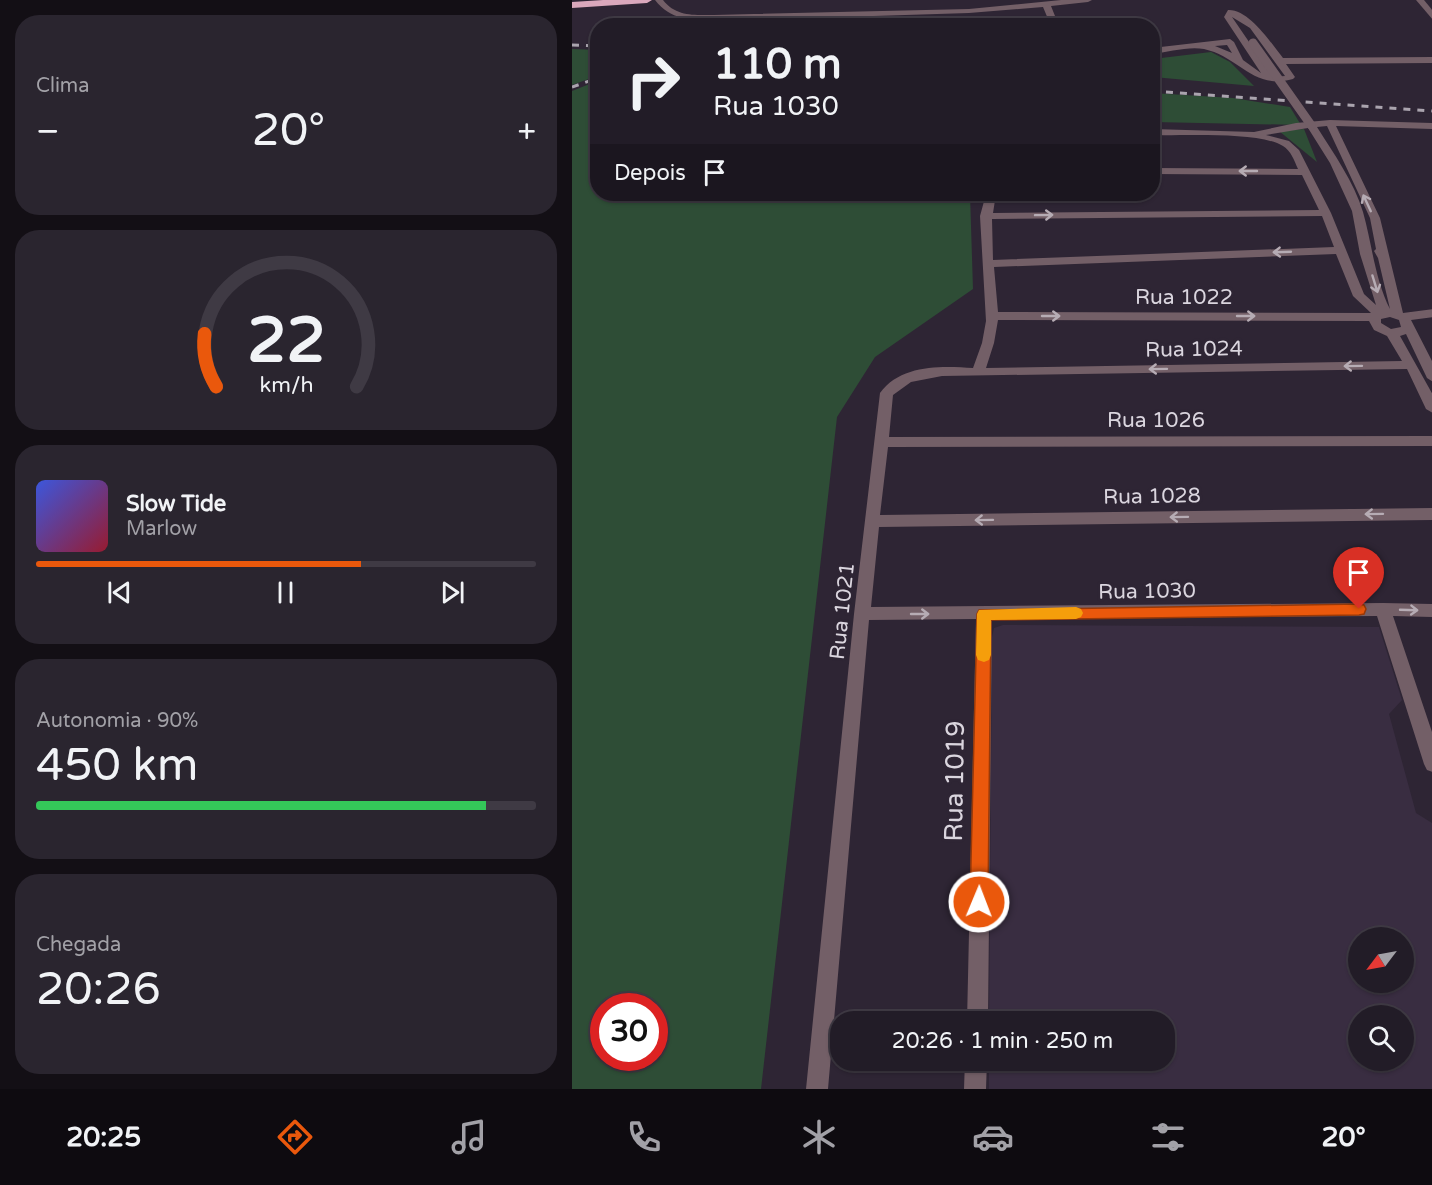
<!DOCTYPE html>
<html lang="pt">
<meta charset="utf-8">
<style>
:root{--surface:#221c27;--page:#2a252f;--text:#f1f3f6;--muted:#a2a1a7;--line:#3f3a44;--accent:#ea580c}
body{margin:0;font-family:"Varela Round",sans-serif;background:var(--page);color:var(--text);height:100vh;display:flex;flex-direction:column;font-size:22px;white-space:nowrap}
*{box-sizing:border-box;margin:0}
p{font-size:20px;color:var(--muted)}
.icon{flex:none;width:33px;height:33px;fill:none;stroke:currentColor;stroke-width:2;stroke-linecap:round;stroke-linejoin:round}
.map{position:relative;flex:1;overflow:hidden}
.drawer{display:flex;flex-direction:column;gap:15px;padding:15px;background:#130f15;width:572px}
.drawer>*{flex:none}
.guide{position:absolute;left:18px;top:18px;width:570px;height:183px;border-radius:24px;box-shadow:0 2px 4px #0004,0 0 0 2px var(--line);background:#221c27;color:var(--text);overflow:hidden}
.needle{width:39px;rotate:238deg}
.fabs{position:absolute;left:776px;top:927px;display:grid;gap:12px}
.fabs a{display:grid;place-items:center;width:66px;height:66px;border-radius:50%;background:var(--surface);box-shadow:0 2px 4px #0004,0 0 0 2px var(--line);font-size:30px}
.speed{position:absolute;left:18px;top:993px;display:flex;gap:12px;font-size:30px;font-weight:700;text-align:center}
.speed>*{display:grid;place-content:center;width:78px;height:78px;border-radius:50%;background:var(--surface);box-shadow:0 2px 4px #0004,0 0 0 2px var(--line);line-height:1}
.speed .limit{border:9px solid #d22;background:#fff;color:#111}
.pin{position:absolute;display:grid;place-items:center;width:51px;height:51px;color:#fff;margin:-62px -26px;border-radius:50% 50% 50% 0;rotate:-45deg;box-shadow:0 0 6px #0007}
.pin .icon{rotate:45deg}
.me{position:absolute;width:66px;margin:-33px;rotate:1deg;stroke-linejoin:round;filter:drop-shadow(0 0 4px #0008)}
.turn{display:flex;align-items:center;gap:21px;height:126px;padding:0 24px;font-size:27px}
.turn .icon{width:78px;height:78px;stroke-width:2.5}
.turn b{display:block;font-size:42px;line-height:51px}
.then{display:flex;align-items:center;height:57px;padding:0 24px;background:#0003;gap:12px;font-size:22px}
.big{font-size:45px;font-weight:600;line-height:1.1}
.drawer .card{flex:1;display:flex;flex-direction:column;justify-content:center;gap:9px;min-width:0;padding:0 21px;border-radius:24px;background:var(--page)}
.drawer .dial{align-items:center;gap:0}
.dial svg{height:156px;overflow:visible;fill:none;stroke:var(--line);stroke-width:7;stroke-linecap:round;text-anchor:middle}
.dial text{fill:var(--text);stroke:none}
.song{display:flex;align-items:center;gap:18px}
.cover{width:72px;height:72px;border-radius:9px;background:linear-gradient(135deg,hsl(230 70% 55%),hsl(350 70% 35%))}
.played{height:6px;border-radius:3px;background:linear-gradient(90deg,var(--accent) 65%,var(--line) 65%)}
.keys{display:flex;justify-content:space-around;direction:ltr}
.heat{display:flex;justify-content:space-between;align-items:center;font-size:33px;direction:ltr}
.charge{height:9px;border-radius:4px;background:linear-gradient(90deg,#34c759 90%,var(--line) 0)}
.trip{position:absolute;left:258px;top:1011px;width:345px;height:60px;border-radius:24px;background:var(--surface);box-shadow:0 2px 4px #0004,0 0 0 2px var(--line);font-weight:600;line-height:60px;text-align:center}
.tab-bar{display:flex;height:96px;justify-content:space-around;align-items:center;background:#0e0b10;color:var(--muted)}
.tab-bar .icon{width:42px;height:42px}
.tab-bar .active{color:var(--accent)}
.tab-bar b{font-size:27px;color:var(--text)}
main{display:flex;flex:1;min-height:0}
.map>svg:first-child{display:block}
</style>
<main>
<section class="drawer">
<div class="card"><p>Clima</p>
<div class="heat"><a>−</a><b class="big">20°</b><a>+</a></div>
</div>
<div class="card dial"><svg viewBox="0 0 100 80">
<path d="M14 69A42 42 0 1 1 86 69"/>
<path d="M14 69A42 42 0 0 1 8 42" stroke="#ea580c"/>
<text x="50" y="56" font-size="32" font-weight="700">22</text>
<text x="50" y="72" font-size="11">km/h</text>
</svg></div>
<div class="card">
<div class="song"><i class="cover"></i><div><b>Slow Tide</b><p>Marlow</p></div></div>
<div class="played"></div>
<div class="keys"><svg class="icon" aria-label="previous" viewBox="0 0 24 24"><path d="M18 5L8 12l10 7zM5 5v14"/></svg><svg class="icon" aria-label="pause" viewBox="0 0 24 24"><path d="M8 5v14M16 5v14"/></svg><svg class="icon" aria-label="next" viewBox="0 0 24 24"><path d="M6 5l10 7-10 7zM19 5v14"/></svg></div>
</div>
<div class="card"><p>Autonomia · 90%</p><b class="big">450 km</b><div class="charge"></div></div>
<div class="card"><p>Chegada</p><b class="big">20:26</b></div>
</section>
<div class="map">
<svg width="861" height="1089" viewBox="0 0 861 1089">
<rect width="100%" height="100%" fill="#2e2534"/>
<path fill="#392d41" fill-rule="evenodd" d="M431,625L807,627L830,700L817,714L844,813L860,823V1089H417V1061L592,1060V1022L417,1021L420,637L422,628ZM786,938H831V982H786ZM786,1016H831V1060H786Z"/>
<g fill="#2e4d36" fill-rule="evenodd">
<polygon points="0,49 25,50 25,76 0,85"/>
<polygon points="639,52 658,62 682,86 581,77 581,59"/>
<path d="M25,81L26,194H398L401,289L303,357L265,417L189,1089H0V91ZM32,1006H82V1058H32Z"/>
<polygon points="580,93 661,98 718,107 729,125 581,122"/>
<polygon points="732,129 745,162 707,131"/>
</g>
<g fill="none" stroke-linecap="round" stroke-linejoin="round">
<g fill="#735f67" fill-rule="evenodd">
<path d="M83,0H91C104,17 123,15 142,15L397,9L489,0H520L516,2L479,6L487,26H479L471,7L397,13L142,21C119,20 98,20 83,0Z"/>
<polygon points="844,0 852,0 861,11 861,20"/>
<path d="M656,10C677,9 699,43 711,58L861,57V63L714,64L723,77L721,79C680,90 668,57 632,49C617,46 596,52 580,54V48L658,39L662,42L671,60L689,73L652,17ZM660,17L678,28L713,76L701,77ZM655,45L660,53L643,46Z"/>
<path d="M758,120L861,123V129L764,126L808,218L831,313L861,309V317L839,320L861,363V382L855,378L834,334L828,336L861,395V413L854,409L835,369L370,376L339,382L321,395L317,437L861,436V446L316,447L308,515L861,508V520L307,527L299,607L811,603L861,604V617L821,616L861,735V772L855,770L852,764L805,616L420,619L416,1022H395L404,619L297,620L256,1089H234L282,614L308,393C329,364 370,366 401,368L410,343L414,321L408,216L414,194H424L421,213L747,210L730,175L580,174V168L726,169C722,160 719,151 711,146C686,131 612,136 580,135V129L682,132L724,123ZM755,126L798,218L804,249L802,251L806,258L818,309C803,280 800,244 791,212C782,182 762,154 745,127ZM736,128L758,163L780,211L788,254L804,305L792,294L759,213L727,150L717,141L694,135ZM750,216L762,247L421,260L420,219ZM764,254L781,296L799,313L426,312L422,267ZM818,317L827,320L829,327L819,329L809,323V319ZM426,320L797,321L802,330L815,336L830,361L414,368L422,343Z"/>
<polygon points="393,1060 415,1060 414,1089 392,1089"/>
</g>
<polygon fill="#daa8bc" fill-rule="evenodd" points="31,0 80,0 75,3 0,8 0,2"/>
<g stroke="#aaa4ae" stroke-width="3" stroke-dasharray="7 7" stroke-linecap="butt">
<polyline points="0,45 26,46"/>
<polyline points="0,87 26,78"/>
<polyline points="580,91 861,111"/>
</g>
<polyline stroke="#735f67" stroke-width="9" points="681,43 739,125"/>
</g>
<defs><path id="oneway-shaft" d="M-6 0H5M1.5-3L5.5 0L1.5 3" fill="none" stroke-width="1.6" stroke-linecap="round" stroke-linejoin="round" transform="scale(1.5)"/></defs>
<g stroke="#b6acb4">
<use href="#oneway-shaft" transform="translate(676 171) rotate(-180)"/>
<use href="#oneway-shaft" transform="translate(795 203) rotate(-115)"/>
<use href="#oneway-shaft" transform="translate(472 215) rotate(-1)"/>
<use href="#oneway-shaft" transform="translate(710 252) rotate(178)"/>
<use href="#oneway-shaft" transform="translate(803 284) rotate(73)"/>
<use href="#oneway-shaft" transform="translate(479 316)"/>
<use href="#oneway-shaft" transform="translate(674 316)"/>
<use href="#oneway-shaft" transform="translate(781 366) rotate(179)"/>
<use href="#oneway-shaft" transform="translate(586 369) rotate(179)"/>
<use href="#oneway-shaft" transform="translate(802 514) rotate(179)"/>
<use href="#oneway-shaft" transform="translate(607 517) rotate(179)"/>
<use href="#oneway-shaft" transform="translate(412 520) rotate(179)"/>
<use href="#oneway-shaft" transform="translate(837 610) rotate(2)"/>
<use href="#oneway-shaft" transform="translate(348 614)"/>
</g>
<polygon fill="#ea580c" stroke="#983908" stroke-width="1.5" points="787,604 792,605 794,609 792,614 787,615 419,620 416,902 413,908 407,911 401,908 398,902 405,614 407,610"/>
<polygon fill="#f59e0b" points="504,607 509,609 511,613 509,617 504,619 419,620 419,655 417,660 412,662 406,660 404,655 405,614 407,610"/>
<g text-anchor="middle" stroke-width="6" stroke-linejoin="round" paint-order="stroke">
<g font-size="21" fill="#dad5de" stroke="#2e2534">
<text x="612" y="304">Rua 1022</text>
<text transform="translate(622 349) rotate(-1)" y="7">Rua 1024</text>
<text x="584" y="427">Rua 1026</text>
<text transform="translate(580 496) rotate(-1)" y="7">Rua 1028</text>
<text transform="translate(575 591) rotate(-1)" y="7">Rua 1030</text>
<text transform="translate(270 611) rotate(-84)" y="7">Rua 1021</text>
</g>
<g font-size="26" fill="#dad5de" stroke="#2e2534">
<text transform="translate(382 781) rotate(-89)" y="9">Rua 1019</text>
</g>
</g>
</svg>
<div class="fabs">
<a><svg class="needle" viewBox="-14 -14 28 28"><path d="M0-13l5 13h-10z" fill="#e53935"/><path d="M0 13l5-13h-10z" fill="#a2a1a7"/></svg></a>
<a><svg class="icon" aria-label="search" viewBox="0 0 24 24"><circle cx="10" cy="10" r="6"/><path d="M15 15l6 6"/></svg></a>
</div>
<div class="speed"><div class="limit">30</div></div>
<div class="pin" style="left:787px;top:609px;background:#d93025"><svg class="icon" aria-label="arrive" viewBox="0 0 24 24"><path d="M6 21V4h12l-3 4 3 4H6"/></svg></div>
<svg class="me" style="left:407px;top:902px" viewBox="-20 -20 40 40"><circle r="17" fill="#ea580c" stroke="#fff" stroke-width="3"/><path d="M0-11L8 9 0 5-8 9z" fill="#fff"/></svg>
<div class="trip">20:26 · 1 min · 250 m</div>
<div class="guide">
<div class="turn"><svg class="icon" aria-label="right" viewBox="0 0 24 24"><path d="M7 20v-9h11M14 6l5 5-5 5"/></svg><div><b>110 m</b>Rua 1030</div></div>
<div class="then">Depois<svg class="icon" aria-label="arrive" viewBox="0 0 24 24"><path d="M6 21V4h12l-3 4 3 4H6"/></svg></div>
</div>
</div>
</main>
<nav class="tab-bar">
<b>20:25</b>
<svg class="icon active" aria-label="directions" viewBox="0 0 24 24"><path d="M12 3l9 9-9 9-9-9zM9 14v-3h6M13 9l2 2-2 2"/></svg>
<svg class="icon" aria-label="music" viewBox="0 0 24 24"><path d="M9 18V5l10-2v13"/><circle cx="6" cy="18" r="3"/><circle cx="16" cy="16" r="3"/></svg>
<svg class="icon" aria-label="phone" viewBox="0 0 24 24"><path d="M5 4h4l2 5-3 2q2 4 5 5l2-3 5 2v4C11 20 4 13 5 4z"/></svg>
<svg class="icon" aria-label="climate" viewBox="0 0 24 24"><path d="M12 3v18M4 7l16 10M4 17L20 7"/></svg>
<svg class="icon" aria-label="car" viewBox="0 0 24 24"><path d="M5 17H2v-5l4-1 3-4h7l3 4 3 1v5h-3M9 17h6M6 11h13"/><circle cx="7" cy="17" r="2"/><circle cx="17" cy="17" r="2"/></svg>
<svg class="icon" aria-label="filters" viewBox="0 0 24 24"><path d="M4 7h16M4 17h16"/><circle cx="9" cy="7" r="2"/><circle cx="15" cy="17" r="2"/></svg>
<b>20°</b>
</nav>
